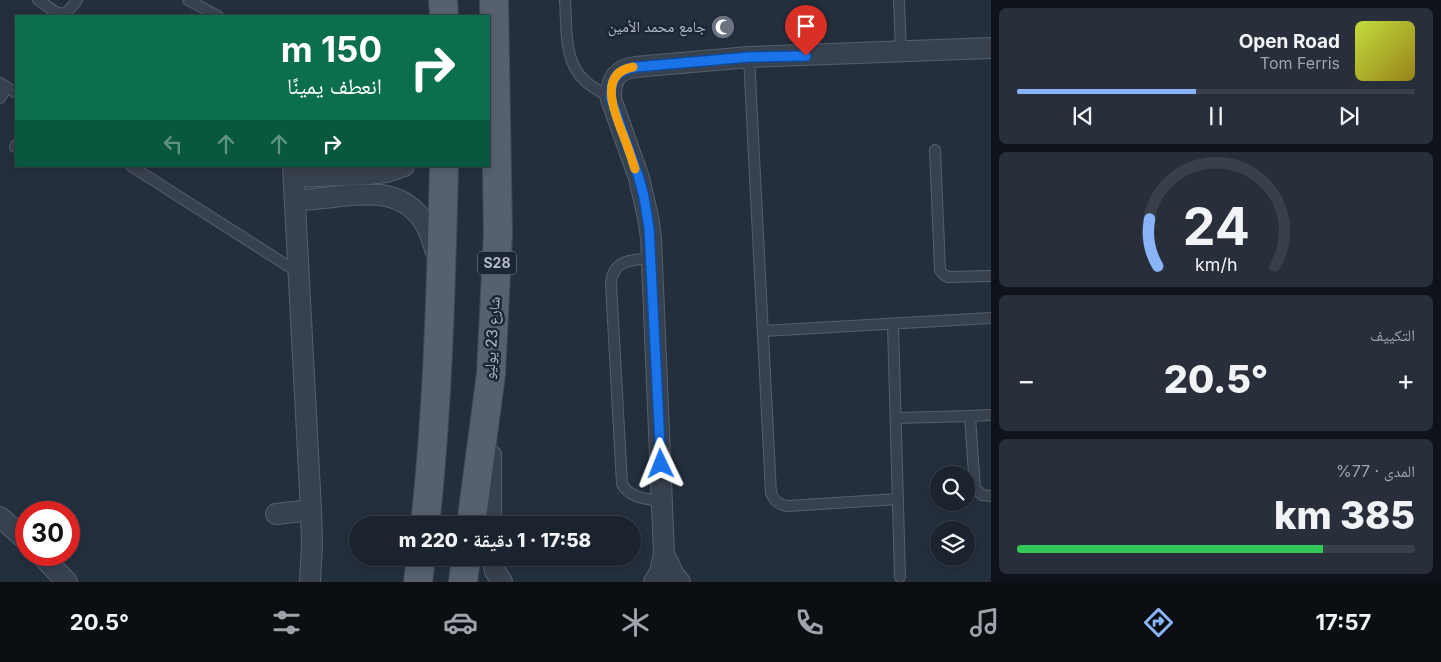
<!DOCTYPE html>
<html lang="ar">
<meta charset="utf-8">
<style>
:root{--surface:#1b232e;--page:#282f3a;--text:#f1f3f6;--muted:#a0a4aa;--line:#39404a;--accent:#8ab4f8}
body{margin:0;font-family:Inter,"Noto Naskh Arabic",sans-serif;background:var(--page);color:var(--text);direction:rtl;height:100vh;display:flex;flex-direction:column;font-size:19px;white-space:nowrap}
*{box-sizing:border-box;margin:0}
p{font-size:16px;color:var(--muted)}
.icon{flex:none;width:28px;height:28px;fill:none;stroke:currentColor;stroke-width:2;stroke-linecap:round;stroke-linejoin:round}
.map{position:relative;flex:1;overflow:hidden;direction:ltr}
.drawer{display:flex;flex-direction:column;gap:8px;padding:8px;background:#0f1319;width:450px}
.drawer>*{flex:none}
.banner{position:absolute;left:15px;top:15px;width:475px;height:152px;border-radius:0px;box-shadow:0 2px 8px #0003,0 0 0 1px var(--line);direction:rtl;background:#0b6e4f;color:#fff;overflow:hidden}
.buttons{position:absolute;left:930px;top:466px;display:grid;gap:10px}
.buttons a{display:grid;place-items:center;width:45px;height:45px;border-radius:50%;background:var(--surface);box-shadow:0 2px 8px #0003,0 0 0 1px var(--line);font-size:25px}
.speed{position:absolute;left:15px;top:501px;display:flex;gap:10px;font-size:25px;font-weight:700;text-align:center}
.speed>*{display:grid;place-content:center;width:65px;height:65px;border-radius:50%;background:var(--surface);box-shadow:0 2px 8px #0003,0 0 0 1px var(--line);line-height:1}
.speed .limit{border:8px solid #d22;background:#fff;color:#111}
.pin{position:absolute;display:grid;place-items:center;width:42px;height:42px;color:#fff;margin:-51px -21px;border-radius:50% 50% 50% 0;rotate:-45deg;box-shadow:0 0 5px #0007}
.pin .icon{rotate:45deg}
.me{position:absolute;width:55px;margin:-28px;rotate:358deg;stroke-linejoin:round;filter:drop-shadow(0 0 4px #0008)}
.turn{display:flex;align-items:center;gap:18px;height:105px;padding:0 25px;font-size:22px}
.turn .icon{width:65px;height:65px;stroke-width:2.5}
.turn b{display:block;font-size:35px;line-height:42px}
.lanes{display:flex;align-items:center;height:48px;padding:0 25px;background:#0003;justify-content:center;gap:25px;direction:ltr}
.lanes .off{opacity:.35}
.big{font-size:38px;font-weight:800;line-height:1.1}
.drawer .card{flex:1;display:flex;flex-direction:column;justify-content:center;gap:8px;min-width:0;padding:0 18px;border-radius:8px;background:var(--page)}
.drawer .dial{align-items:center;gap:0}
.dial svg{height:130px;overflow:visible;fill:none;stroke:var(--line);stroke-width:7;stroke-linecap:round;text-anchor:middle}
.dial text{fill:var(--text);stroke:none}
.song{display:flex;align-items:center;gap:15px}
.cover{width:60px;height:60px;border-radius:8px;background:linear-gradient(135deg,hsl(70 70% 55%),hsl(50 70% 35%))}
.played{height:5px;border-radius:2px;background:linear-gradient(90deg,var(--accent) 45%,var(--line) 45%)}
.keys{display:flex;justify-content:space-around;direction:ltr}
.heat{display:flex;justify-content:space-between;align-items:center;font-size:28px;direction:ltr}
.charge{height:8px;border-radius:4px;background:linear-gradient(90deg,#34c759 77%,var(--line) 0)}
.trip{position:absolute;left:349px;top:516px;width:292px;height:50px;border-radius:25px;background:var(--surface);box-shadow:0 2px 8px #0003,0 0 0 1px var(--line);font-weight:800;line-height:50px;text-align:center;direction:rtl}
.dock{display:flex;height:80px;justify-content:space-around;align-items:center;background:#0b0e12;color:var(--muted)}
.dock .icon{width:35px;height:35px}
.dock .selected{color:var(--accent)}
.dock b{font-size:22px;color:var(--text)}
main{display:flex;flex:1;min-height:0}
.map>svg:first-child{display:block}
</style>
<main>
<section class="drawer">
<div class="card">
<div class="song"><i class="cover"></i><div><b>Open Road</b><p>Tom Ferris</p></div></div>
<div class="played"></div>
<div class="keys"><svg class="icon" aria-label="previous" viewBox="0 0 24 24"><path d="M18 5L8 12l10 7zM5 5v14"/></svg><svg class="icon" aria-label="pause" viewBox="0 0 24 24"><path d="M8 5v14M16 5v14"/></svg><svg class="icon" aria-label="next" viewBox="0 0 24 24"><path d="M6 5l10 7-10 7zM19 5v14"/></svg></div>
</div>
<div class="card dial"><svg viewBox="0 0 100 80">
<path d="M14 69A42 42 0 1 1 86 69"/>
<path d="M14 69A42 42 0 0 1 9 40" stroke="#8ab4f8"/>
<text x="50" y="56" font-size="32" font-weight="700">24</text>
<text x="50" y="72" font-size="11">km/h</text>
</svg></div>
<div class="card"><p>التكييف</p>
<div class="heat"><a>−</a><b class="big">20.5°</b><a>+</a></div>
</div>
<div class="card"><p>المدى · 77%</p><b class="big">385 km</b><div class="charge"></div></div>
</section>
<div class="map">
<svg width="991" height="582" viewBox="0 0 991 582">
<rect width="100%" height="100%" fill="#242f3e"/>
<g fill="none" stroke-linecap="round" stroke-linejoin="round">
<g stroke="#565f6c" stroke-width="12">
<g id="lane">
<path d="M38,0C57,12 62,23 77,0"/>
<polyline points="188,0 218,16"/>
<path d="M565,0C567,27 563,61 585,81C593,88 603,93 611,99"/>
<polyline points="899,0 901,53"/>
<path d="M749,57L771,493C774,501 779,505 788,506L898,499"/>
<polyline points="0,83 16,93"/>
<polyline points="0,98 7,87"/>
<polyline points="15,147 16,145"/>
<polyline points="935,150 940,270 943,274 948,277 991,276"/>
<polyline points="131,166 299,273"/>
<path d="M652,258C631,260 613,259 611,284L622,484C629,498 648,499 662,502"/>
<polyline points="893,324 900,577"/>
<polyline points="763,331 991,318"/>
<polyline points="991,415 970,416 975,488 982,495 991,496"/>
<polyline points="897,418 970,416"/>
</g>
</g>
<g stroke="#565f6c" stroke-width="22">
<g id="street">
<polyline points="293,166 311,510 312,545 310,582"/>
<polyline points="294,177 368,174 386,172 404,166"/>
<path d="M295,201C310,199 326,198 341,196C373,193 404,191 424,222C431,233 434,247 438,258"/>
<polyline points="276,514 311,510"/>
<polyline points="0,517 26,540"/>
<polyline points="491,525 491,455"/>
<polyline points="664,554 674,575 680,582"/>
<polyline points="41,555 67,582"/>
<polyline points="492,558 495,571 502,582"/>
<path d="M654,582L660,572L664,554L651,238L648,217L639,178L611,99C610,80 616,70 635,67L749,57L991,48"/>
</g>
</g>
<g stroke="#414a57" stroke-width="30">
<g id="primary">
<polyline points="443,0 444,16"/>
<path d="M425,525C438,406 441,286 444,166"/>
<polyline points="471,525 491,374 498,233 494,0"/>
<polyline points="418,582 421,558"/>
<polyline points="463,582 466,558"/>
</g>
</g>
<use href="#lane" stroke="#38414e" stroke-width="10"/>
<use href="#street" stroke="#38414e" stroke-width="20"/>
<use href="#primary" stroke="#56606e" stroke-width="28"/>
</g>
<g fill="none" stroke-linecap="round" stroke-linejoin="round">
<g stroke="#114b97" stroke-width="12">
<path id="route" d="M661,464L649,228L644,197L639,178L611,99C610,80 616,70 636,67L749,57L806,56"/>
</g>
<use href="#route" stroke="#1a73e8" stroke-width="9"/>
<path stroke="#f59e0b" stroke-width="9" d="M633,67C598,73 614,111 622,132C627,144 631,157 635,169"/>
</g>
<defs>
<g id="mosque-disc" transform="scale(1.25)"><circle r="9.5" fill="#6b7280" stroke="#1d2633"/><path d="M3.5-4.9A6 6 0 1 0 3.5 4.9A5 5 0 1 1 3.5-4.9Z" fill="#fff"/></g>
</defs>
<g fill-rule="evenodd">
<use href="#mosque-disc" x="723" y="27"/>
</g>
<g text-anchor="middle" stroke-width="5" stroke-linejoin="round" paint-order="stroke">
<rect fill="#1d2633" stroke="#878f9c" stroke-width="1" x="478" y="251.5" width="38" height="23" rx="4"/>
<g font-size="14" font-weight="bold" fill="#b4bcc9">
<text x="497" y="268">S28</text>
</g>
<g font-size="15" fill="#b4bcc9" stroke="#1d2633" text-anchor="end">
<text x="706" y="32">جامع محمد الأمين</text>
</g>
<g font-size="15" fill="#b4bcc9" stroke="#1d2633">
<text transform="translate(492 338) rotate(-86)" y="5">شارع 23 يوليو</text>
</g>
</g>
</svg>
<div class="buttons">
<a><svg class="icon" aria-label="search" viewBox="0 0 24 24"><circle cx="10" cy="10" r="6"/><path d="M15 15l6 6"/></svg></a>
<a><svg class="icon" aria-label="layers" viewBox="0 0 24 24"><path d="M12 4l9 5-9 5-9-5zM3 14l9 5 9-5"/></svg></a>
</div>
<div class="speed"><div class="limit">30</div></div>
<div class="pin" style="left:806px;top:56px;background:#d93025"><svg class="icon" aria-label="arrive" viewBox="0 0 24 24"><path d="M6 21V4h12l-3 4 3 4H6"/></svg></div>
<svg class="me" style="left:661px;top:464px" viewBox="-20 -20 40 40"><path d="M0-17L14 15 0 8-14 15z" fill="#1a73e8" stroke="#fff" stroke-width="4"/></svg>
<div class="trip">17:58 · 1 دقيقة · 220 m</div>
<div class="banner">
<div class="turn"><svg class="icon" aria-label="right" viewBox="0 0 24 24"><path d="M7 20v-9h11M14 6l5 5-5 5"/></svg><div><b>150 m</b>انعطف يمينًا</div></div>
<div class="lanes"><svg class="icon off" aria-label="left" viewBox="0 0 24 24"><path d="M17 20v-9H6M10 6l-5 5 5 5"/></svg><svg class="icon off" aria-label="ahead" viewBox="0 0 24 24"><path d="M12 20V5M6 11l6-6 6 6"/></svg><svg class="icon off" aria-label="ahead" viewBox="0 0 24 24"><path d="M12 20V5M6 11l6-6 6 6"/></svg><svg class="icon" aria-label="right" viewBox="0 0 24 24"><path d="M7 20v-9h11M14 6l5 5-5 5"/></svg></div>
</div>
</div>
</main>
<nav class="dock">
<b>17:57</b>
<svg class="icon selected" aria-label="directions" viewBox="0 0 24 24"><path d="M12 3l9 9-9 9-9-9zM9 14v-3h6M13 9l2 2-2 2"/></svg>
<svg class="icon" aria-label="music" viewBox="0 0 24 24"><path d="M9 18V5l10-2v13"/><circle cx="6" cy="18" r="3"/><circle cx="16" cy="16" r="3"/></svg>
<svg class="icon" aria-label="phone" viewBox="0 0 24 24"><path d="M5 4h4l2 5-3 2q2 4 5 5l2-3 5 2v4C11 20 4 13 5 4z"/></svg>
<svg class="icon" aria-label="climate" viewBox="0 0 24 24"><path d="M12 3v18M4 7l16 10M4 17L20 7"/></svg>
<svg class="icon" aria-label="car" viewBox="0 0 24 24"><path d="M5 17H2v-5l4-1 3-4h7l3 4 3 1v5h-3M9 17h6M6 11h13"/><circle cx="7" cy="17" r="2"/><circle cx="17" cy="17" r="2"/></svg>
<svg class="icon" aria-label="filters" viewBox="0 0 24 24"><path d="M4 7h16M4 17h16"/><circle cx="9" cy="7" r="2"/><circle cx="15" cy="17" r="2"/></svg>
<b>20.5°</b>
</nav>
